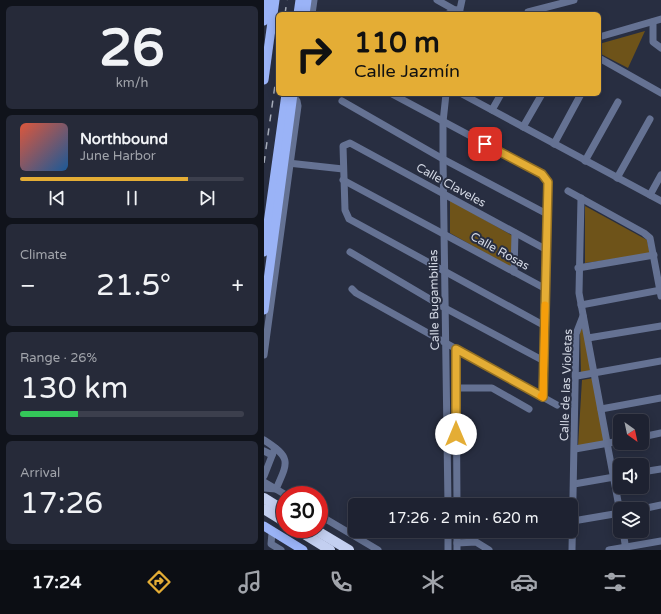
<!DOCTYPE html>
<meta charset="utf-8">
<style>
:root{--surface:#1e2231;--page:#262a39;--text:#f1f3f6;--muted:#a1a4ab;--line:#3c3f4d;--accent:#e4ad35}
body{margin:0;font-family:"Varela Round",sans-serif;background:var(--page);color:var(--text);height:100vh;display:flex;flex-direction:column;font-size:15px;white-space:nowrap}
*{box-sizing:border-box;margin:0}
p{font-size:13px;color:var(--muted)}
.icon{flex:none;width:22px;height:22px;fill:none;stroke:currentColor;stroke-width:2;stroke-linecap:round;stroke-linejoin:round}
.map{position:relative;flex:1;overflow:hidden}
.panel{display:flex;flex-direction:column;gap:6px;padding:6px;background:#10131b;width:264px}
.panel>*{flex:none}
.top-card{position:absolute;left:12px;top:12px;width:325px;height:84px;border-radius:6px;box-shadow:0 2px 10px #0003,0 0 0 1px var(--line);background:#e4ad35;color:#111;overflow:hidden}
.needle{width:26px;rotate:147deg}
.fabs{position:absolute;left:349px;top:414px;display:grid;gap:8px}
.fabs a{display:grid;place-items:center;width:36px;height:36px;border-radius:6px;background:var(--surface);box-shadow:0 2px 10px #0003,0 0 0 1px var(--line);font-size:20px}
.speed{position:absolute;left:12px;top:486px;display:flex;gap:8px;font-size:20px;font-weight:700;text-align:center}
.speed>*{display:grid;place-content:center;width:52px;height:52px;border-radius:50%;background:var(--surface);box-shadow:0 2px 10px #0003,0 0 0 1px var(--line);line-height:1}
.speed .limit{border:6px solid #d22;background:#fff;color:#111}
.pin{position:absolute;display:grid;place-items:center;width:34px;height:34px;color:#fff;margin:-17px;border-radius:8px;box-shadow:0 2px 6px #0006}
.me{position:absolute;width:44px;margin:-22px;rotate:0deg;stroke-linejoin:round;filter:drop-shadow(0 0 3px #0008)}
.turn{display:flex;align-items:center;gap:14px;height:84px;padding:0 12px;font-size:18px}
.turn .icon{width:52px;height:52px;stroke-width:2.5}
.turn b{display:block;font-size:28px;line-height:34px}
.big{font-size:30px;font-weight:600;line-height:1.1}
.panel .tile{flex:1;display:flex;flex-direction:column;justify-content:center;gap:6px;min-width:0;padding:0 14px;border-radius:6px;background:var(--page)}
.panel .dial{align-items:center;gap:0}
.dial b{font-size:52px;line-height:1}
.song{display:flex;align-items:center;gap:12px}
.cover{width:48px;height:48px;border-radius:6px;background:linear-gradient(135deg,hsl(10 70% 55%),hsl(210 70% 35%))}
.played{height:4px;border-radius:2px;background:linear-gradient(90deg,var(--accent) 75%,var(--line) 75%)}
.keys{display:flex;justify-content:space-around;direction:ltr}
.heat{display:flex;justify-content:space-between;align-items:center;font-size:22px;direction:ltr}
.charge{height:6px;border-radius:3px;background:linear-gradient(90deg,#34c759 26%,var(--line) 0)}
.trip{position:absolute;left:84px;top:498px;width:230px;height:40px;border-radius:6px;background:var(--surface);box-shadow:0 2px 10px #0003,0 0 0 1px var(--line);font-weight:600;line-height:40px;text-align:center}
.tabs{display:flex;height:64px;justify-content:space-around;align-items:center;background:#0c0e14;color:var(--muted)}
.tabs .icon{width:28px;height:28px}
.tabs .on{color:var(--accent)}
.tabs b{font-size:18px;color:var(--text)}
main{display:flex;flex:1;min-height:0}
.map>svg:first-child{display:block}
</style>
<main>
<section class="panel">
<div class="tile dial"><b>26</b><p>km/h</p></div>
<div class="tile">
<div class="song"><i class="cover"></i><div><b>Northbound</b><p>June Harbor</p></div></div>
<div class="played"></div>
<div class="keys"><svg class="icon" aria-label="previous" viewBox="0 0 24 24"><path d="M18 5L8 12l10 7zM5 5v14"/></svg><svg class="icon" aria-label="pause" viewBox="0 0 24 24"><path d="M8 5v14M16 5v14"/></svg><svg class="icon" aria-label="next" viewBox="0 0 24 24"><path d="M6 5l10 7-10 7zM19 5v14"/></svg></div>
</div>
<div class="tile"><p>Climate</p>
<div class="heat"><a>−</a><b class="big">21.5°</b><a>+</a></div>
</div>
<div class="tile"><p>Range · 26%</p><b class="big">130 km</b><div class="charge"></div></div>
<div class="tile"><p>Arrival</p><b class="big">17:26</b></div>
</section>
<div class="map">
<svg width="397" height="550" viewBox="0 0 397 550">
<rect width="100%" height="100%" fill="#282e41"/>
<g fill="#6e5319">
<polygon points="381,31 364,68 335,53 335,44"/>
<polygon points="186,200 249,236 248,268 186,233"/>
<polygon points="321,206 383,240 386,254 321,263"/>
<polygon points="320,325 329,372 317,373 316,332"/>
<polygon points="330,378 341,441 314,446 318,380"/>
</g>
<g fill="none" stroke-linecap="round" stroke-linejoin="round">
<g stroke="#657293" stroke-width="7">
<polyline points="173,0 198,14"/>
<polyline points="264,12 310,0"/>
<polyline points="48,14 50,0"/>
<polyline points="184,14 192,10"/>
<polyline points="195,14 198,0"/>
<polyline points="389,22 389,42 397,48"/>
<polyline points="335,37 397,19"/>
<polyline points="335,58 397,93"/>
<polyline points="128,94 278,174 282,179 284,186 279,397"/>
<polyline points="182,94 179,122 179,159 184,505"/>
<polyline points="198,94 397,201"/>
<polyline points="78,101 179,159 283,214"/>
<polyline points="228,110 237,94"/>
<polyline points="259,127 278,94"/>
<polyline points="290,144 317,94"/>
<polyline points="321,161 354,102"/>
<polyline points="24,163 79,169"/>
<polyline points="353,178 386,119"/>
<polyline points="79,180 282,289"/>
<polyline points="304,191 380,233 386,238 397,296"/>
<polyline points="386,195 397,175"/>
<polyline points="317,198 315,293 356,512"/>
<polyline points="86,252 181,308 280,361"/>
<polyline points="314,268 390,255"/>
<polyline points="250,272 251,233"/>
<polyline points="88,289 92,293 293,405"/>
<polyline points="317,305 397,290"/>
<polyline points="281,326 85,219 81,210 79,146 86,143 283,250"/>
<polyline points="324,338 397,326"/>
<polyline points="192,349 193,505"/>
<polyline points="0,355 34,106 33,101 29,96"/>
<polyline points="313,376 397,361"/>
<polyline points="192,388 228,388 265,409"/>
<polyline points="337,409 397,398"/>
<polyline points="378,437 397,433"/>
<path d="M0,440C28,458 24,462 12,489L0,488"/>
<polyline points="311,449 356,441"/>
<polyline points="0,451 8,455"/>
<polyline points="378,472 397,469"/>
<polyline points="0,476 11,448"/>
<polyline points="0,482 22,495"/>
<polyline points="310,484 356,476"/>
<polyline points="378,509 397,505"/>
<polyline points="55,515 114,550"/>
<polyline points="309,521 356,513"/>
<polyline points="184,531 184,550"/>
<polyline points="193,531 193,550"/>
<polyline points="359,531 362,550"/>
<polyline points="8,533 7,544 17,550"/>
<polyline points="193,543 212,542 225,550"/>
<polyline points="308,550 312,334 319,316"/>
<polyline points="345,550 397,541"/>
</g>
<g stroke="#9ab3f7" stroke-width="9">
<polyline points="34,14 36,0"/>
<polyline points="41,14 43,0"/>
<polyline points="0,21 3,0"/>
<polyline points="0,80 11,0"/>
<polyline points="0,252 22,94"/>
<polyline points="0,310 29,94"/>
<polyline points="0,526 39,550"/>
</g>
<g stroke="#c3cff0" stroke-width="10">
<polyline points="0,498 21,511"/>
<polyline points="0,509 21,522"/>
<polyline points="32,529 66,550"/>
<polyline points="50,529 85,550"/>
</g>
<g stroke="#a6acb9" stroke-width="1.5" stroke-dasharray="7 7" stroke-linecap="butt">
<polyline points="21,14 23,0"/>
<polyline points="0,163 14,64"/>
</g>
</g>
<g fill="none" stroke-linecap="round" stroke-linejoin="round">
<g stroke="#947022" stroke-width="10">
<polyline id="route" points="192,434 192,349 279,397 284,182 278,174 221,144"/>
</g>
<use href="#route" stroke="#e4ad35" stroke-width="7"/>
<polyline stroke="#f59e0b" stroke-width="7" points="277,396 279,397 281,305"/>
</g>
<g text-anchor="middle" stroke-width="4" stroke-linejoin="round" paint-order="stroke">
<g font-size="12" fill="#d4d9e5" stroke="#282e41">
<text transform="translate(187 185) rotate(29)" y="4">Calle Claveles</text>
<text transform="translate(236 251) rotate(29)" y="4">Calle Rosas</text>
<text transform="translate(170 300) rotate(-91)" y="4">Calle Bugambilias</text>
<text transform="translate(302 385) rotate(-88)" y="4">Calle de las Violetas</text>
</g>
</g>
</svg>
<div class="fabs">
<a><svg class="needle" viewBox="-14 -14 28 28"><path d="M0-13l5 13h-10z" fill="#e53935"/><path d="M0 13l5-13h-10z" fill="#a1a4ab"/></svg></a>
<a><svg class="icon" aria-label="sound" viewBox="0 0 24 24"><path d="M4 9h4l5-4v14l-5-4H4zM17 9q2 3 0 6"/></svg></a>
<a><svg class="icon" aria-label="layers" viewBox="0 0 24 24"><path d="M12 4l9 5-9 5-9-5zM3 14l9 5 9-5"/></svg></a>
</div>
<div class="speed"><div class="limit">30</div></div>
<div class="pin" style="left:221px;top:144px;background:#d93025"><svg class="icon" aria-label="arrive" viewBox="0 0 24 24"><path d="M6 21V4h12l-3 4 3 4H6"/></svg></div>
<svg class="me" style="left:192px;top:434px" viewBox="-20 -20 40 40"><circle r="19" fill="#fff"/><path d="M0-13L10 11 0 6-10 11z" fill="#e4ad35"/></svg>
<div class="trip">17:26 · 2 min · 620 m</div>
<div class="top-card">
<div class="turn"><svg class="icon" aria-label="right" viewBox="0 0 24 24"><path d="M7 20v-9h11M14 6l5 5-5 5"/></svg><div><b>110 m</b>Calle Jazmín</div></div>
</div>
</div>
</main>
<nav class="tabs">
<b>17:24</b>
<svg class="icon on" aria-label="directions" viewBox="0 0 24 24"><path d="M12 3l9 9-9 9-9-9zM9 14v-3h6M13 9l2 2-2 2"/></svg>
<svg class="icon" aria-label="music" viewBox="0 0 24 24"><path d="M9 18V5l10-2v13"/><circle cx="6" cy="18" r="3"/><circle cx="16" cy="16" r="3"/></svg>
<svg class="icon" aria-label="phone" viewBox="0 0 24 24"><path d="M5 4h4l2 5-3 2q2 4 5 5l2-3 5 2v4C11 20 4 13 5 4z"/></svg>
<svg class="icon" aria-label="climate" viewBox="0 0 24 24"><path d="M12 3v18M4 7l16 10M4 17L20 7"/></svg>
<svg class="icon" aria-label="car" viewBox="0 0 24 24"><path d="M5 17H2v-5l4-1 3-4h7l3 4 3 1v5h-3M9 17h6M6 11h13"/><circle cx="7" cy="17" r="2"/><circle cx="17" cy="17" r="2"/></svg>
<svg class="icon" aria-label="filters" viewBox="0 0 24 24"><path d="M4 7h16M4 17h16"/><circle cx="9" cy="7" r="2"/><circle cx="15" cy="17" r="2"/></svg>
</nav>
